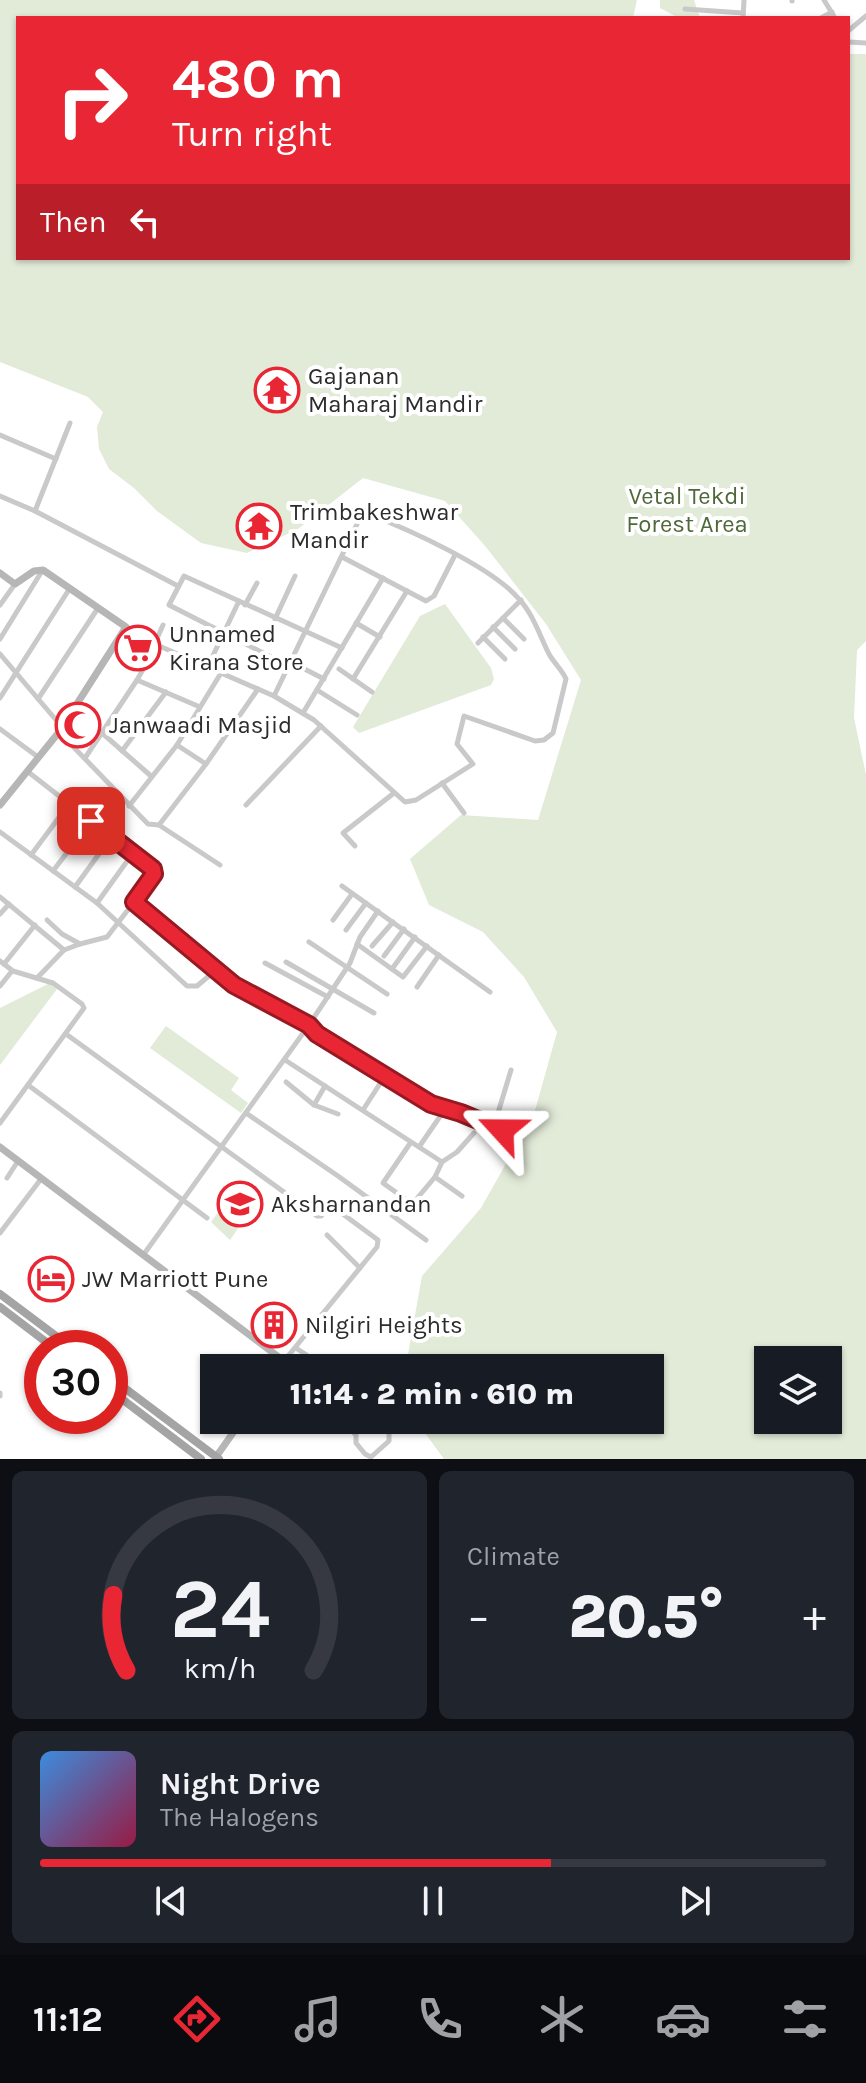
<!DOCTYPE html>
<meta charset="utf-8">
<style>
:root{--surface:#171b24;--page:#20242c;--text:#f1f3f6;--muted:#9ea1a6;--line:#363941;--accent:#e92734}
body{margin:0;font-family:Karla,sans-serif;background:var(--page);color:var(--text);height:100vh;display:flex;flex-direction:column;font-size:30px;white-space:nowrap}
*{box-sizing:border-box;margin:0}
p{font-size:26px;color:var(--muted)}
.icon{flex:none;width:44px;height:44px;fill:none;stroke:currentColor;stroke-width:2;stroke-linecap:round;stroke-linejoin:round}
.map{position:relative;height:1459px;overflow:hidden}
.details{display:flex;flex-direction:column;gap:12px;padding:12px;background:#0d0f14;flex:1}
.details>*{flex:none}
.guide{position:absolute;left:16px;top:16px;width:834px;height:244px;border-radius:0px;box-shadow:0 2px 6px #0004;background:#e92734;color:#fff;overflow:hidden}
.buttons{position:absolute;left:754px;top:1346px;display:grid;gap:16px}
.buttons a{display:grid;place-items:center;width:88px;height:88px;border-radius:0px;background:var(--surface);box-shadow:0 2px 6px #0004;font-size:40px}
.speed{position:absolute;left:24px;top:1330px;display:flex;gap:16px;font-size:40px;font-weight:700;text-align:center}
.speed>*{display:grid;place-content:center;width:104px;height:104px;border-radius:50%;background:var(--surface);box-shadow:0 2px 6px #0004;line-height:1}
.speed .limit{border:12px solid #d22;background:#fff;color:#111}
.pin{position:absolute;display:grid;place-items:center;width:68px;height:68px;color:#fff;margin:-34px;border-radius:16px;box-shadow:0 4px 12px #0006}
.me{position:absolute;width:88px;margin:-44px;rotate:294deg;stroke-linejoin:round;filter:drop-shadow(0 0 6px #0008)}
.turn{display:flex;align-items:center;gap:28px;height:168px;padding:0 24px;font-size:36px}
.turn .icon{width:104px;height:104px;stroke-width:2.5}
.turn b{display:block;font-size:56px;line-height:68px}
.then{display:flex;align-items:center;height:76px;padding:0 24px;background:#0003;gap:16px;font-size:30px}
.big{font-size:60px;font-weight:800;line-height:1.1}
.details .card{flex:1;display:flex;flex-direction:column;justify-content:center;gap:12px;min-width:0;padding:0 28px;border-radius:12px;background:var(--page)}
.details .dial{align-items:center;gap:0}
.dial svg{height:208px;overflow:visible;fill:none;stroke:var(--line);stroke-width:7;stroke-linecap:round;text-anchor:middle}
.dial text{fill:var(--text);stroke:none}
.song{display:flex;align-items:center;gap:24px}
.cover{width:96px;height:96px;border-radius:12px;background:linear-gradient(135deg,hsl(210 70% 55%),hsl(340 70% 35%))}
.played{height:8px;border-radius:4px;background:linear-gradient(90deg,var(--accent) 65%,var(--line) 65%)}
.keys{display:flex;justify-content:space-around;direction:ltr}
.heat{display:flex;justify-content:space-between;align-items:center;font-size:44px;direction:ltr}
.details .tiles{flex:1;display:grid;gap:12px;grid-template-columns:1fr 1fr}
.card:last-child{grid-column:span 2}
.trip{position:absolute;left:200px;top:1354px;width:464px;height:80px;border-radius:0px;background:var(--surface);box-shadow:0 2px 6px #0004;font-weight:800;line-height:80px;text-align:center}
.tabs{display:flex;height:128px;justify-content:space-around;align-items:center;background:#090b0e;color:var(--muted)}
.tabs .icon{width:56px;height:56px}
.tabs .on{color:var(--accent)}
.tabs b{font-size:36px;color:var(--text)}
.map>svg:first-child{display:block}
</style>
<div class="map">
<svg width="866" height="1459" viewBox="0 0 866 1459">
<rect width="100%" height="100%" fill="#fff"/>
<g fill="#e2ead8" fill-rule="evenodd">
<path d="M0,0H637L633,18H18V258H848V54H866V641L857,650L854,718L866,775V1459H444L422,1429L420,1420H650V1368H406V1366L422,1276L481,1208L534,1114L557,1032L524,977L483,932L429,905L410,859L461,815L538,820L581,680L546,624L486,547L445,501L363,478L298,529L247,553L201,543L157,511L134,488L109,469L99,449L97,427L103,412L88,397L0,362ZM768,1360H828V1420H768Z"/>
<polygon points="660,0 694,0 700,18 679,18 660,8"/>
<polygon points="445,604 491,668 494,679 491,685 359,733 353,727 420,616"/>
<polygon points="50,983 57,989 0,1065 0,1008"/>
<polygon points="166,1026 239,1078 231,1090 248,1103 241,1113 150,1048"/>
<polygon points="222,1207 241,1224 230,1240 211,1222"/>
</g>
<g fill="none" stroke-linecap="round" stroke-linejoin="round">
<g stroke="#c9c9c9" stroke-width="5">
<polyline points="824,0 835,18"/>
<polyline points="792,1 792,0"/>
<polyline points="685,9 743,13"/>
<polyline points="743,18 744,0"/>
<polyline points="821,18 832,12"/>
<polyline points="848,31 866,16"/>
<polyline points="848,42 866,43"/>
<polyline points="70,423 35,511 178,586"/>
<polyline points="0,435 56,459"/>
<polyline points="0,496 35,511"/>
<polyline points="342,557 426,601 434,596 455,555"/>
<polyline points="239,601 184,576 169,605 289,666"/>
<polyline points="0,605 15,584"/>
<polyline points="245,605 257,583"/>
<polyline points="503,618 524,639"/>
<polyline points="275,619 295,576"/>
<polyline points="356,623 380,637"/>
<path d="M126,627L157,645L274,696L314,720L405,802L416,800L473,764L457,744L464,716L535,741L544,740L553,733L566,679C562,670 554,663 549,654C540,636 533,614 519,599C492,567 408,529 368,514L360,518L274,696"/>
<polyline points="493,627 515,649"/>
<polyline points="483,637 505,659"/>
<polyline points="0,639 42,571"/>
<polyline points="155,643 163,625"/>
<polyline points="478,643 521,600"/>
<polyline points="0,654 62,727"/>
<polyline points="291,662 324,679"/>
<polyline points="207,668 239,601 342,648"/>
<polyline points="339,669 372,692"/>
<polyline points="353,679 407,591"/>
<polyline points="137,680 200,707"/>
<polyline points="317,690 357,715"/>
<polyline points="0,698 70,588"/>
<polyline points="38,699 98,608"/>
<polyline points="303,713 383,578"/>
<polyline points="0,729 38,757"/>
<polyline points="59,732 148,824 159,825 206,764 258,689"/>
<polyline points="102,733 151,776"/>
<polyline points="177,745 206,764"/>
<polyline points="122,751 166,692"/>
<polyline points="85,758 137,680 157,645"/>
<polyline points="27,771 154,870 134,902 107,937 80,944 62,934 47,920"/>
<polyline points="442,783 464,813"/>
<polyline points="246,805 321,726"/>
<polyline points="129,806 177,745 221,673"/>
<polyline points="159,825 220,865"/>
<polyline points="0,832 97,903 187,986 197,986 216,970"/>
<polyline points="355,846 343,833 394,793"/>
<polyline points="31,855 69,804"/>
<polyline points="53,871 91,821"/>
<polyline points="342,886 490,992"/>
<polyline points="75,887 112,836"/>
<polyline points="0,897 64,950"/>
<polyline points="134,902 234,985 309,1025 317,1034 431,1104 461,1113 508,1132"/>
<polyline points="97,903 133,853"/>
<polyline points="0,914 9,904"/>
<polyline points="333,920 352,894"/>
<polyline points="346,930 366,903"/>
<polyline points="309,942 387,994"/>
<polyline points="357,944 403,977 427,946"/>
<polyline points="372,946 393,922"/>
<polyline points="384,956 404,929"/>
<polyline points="0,961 13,971 53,983 82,1004 84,1008 0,1123"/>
<polyline points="286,962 374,1013"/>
<polyline points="265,963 328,997"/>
<polyline points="4,964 35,925"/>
<polyline points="392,969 415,937"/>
<polyline points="37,978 64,950 80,944"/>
<polyline points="0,986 12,971"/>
<polyline points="417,987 439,955"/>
<polyline points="66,1034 317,1216 321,1216 328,1208 332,1206 378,1240 377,1247 284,1361 290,1368"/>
<polyline points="285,1060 442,1162 435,1177 414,1202 408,1201 383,1183 411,1142"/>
<polyline points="286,1082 314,1105 338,1114"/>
<polyline points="28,1085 207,1218"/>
<polyline points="314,1105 325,1086"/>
<polyline points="363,1110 381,1082"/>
<polyline points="246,1113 338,1176 426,1240"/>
<polyline points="494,1126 511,1070"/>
<polyline points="419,1147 441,1115"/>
<polyline points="442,1162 457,1152 474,1133"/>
<polyline points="435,1177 462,1196"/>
<polyline points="7,1178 18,1161"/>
<polyline points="0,1233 41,1179"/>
<polyline points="327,1235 360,1268"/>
<polyline points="144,1254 309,1025 350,963 360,937 378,911"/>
<polyline points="296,1348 326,1368"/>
<polyline points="0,1393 0,1396"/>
<polyline points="341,1420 356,1435 356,1443 365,1454 371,1457 389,1441 389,1433 376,1420"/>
</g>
<g stroke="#b6b6b6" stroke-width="7">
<polyline points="0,573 15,584 34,571 43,570 126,627 59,732 0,805"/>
<polyline points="0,1147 284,1361 279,1368"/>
<polyline points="216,1457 242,1420"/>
</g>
<g stroke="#a4a4a4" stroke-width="8">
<polyline points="0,1294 72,1348"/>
<polyline points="0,1307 54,1348"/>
<polyline points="110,1377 219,1459"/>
<polyline points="110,1390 201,1459"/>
</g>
</g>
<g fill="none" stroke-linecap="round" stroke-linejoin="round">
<g stroke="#971922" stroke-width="20">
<polyline id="route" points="91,821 153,869 154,874 134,902 234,985 309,1025 317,1034 431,1104 461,1113 502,1130"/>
</g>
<use href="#route" stroke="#e92734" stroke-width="14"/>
</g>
<defs>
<g id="temple-ring" transform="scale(2.3)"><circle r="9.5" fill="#fff" stroke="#e92734" stroke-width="1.5"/><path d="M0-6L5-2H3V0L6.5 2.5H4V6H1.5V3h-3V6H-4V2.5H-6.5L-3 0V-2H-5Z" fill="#e92734"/></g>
<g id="supermarket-ring" transform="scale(2.3)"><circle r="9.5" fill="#fff" stroke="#e92734" stroke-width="1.5"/><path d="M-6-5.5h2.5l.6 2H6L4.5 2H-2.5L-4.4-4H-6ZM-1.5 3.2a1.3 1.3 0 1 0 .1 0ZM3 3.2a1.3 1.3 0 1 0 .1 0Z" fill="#e92734"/></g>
<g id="mosque-ring" transform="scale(2.3)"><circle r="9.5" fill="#fff" stroke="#e92734" stroke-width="1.5"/><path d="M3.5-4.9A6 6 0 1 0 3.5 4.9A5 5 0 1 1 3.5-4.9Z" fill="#e92734"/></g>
<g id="school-ring" transform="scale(2.3)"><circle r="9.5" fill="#fff" stroke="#e92734" stroke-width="1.5"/><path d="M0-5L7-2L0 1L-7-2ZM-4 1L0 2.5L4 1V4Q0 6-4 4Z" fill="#e92734"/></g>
<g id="hotel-ring" transform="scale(2.3)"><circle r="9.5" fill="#fff" stroke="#e92734" stroke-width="1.5"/><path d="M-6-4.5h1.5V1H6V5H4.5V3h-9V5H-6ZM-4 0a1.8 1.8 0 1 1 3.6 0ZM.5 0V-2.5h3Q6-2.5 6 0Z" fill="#e92734"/></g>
<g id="building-ring" transform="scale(2.3)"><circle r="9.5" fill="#fff" stroke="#e92734" stroke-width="1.5"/><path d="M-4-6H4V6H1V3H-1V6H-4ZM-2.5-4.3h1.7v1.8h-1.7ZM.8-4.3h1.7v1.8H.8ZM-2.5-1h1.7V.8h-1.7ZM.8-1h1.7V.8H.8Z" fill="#e92734"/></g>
</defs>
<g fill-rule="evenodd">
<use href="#temple-ring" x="277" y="390"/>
<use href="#temple-ring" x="259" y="526"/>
<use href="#supermarket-ring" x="138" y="648"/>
<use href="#mosque-ring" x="78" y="725"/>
<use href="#school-ring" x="240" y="1204"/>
<use href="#hotel-ring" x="51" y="1279"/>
<use href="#building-ring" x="274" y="1325"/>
</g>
<g text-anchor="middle" stroke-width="8" stroke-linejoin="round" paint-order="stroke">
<g font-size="24" fill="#2c2c2c" stroke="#fff" text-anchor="start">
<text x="308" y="384">Gajanan<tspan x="308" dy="28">Maharaj Mandir</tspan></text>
<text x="290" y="520">Trimbakeshwar<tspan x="290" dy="28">Mandir</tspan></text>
<text x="169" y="642">Unnamed<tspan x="169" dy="28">Kirana Store</tspan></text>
<text x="109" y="733">Janwaadi Masjid</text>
<text x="271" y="1212">Aksharnandan</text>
<text x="82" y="1287">JW Marriott Pune</text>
<text x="305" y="1333">Nilgiri Heights</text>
</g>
<g font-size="24" fill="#4e6839" stroke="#fff">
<text x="687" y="504">Vetal Tekdi<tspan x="687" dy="28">Forest Area</tspan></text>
</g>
</g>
</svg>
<div class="buttons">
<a><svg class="icon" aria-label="layers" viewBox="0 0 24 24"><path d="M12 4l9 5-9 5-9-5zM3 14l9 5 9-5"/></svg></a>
</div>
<div class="speed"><div class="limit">30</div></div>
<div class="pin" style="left:91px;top:821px;background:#d93025"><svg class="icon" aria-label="arrive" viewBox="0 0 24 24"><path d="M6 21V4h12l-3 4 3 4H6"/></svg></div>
<svg class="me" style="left:502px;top:1130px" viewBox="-20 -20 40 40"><path d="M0-17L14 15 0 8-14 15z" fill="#e92734" stroke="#fff" stroke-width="4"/></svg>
<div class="trip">11:14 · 2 min · 610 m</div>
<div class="guide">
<div class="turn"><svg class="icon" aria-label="right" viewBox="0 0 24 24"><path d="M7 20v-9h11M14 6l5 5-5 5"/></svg><div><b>480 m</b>Turn right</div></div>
<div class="then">Then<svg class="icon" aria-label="left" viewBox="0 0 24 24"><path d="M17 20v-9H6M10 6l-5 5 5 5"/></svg></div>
</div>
</div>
<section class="details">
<div class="tiles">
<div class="card dial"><svg viewBox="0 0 100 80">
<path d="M14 69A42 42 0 1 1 86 69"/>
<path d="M14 69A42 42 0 0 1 9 40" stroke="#e92734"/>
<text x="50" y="56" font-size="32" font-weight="700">24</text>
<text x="50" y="72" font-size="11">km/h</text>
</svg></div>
<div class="card"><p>Climate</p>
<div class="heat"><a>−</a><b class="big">20.5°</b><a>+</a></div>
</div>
<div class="card">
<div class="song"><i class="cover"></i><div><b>Night Drive</b><p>The Halogens</p></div></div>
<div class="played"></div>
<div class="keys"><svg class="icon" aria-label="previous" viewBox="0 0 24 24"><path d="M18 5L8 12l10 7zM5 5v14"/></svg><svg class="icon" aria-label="pause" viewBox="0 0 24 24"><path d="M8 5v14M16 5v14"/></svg><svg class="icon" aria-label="next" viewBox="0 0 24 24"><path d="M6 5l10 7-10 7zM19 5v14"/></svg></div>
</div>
</div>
</section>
<nav class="tabs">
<b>11:12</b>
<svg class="icon on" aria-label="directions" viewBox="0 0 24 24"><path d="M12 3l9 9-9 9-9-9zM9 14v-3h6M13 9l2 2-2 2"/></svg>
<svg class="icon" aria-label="music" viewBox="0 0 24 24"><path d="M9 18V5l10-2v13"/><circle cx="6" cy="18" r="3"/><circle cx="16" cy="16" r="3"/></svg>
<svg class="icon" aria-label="phone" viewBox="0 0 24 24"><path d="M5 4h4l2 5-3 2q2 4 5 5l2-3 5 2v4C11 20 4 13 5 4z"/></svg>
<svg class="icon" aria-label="climate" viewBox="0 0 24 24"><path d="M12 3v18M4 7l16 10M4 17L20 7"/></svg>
<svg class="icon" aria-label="car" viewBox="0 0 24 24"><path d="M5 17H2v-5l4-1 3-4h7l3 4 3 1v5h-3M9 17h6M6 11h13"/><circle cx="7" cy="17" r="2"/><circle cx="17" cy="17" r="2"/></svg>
<svg class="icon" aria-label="filters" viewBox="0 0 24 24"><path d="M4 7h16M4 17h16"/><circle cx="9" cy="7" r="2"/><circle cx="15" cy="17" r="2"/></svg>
</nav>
